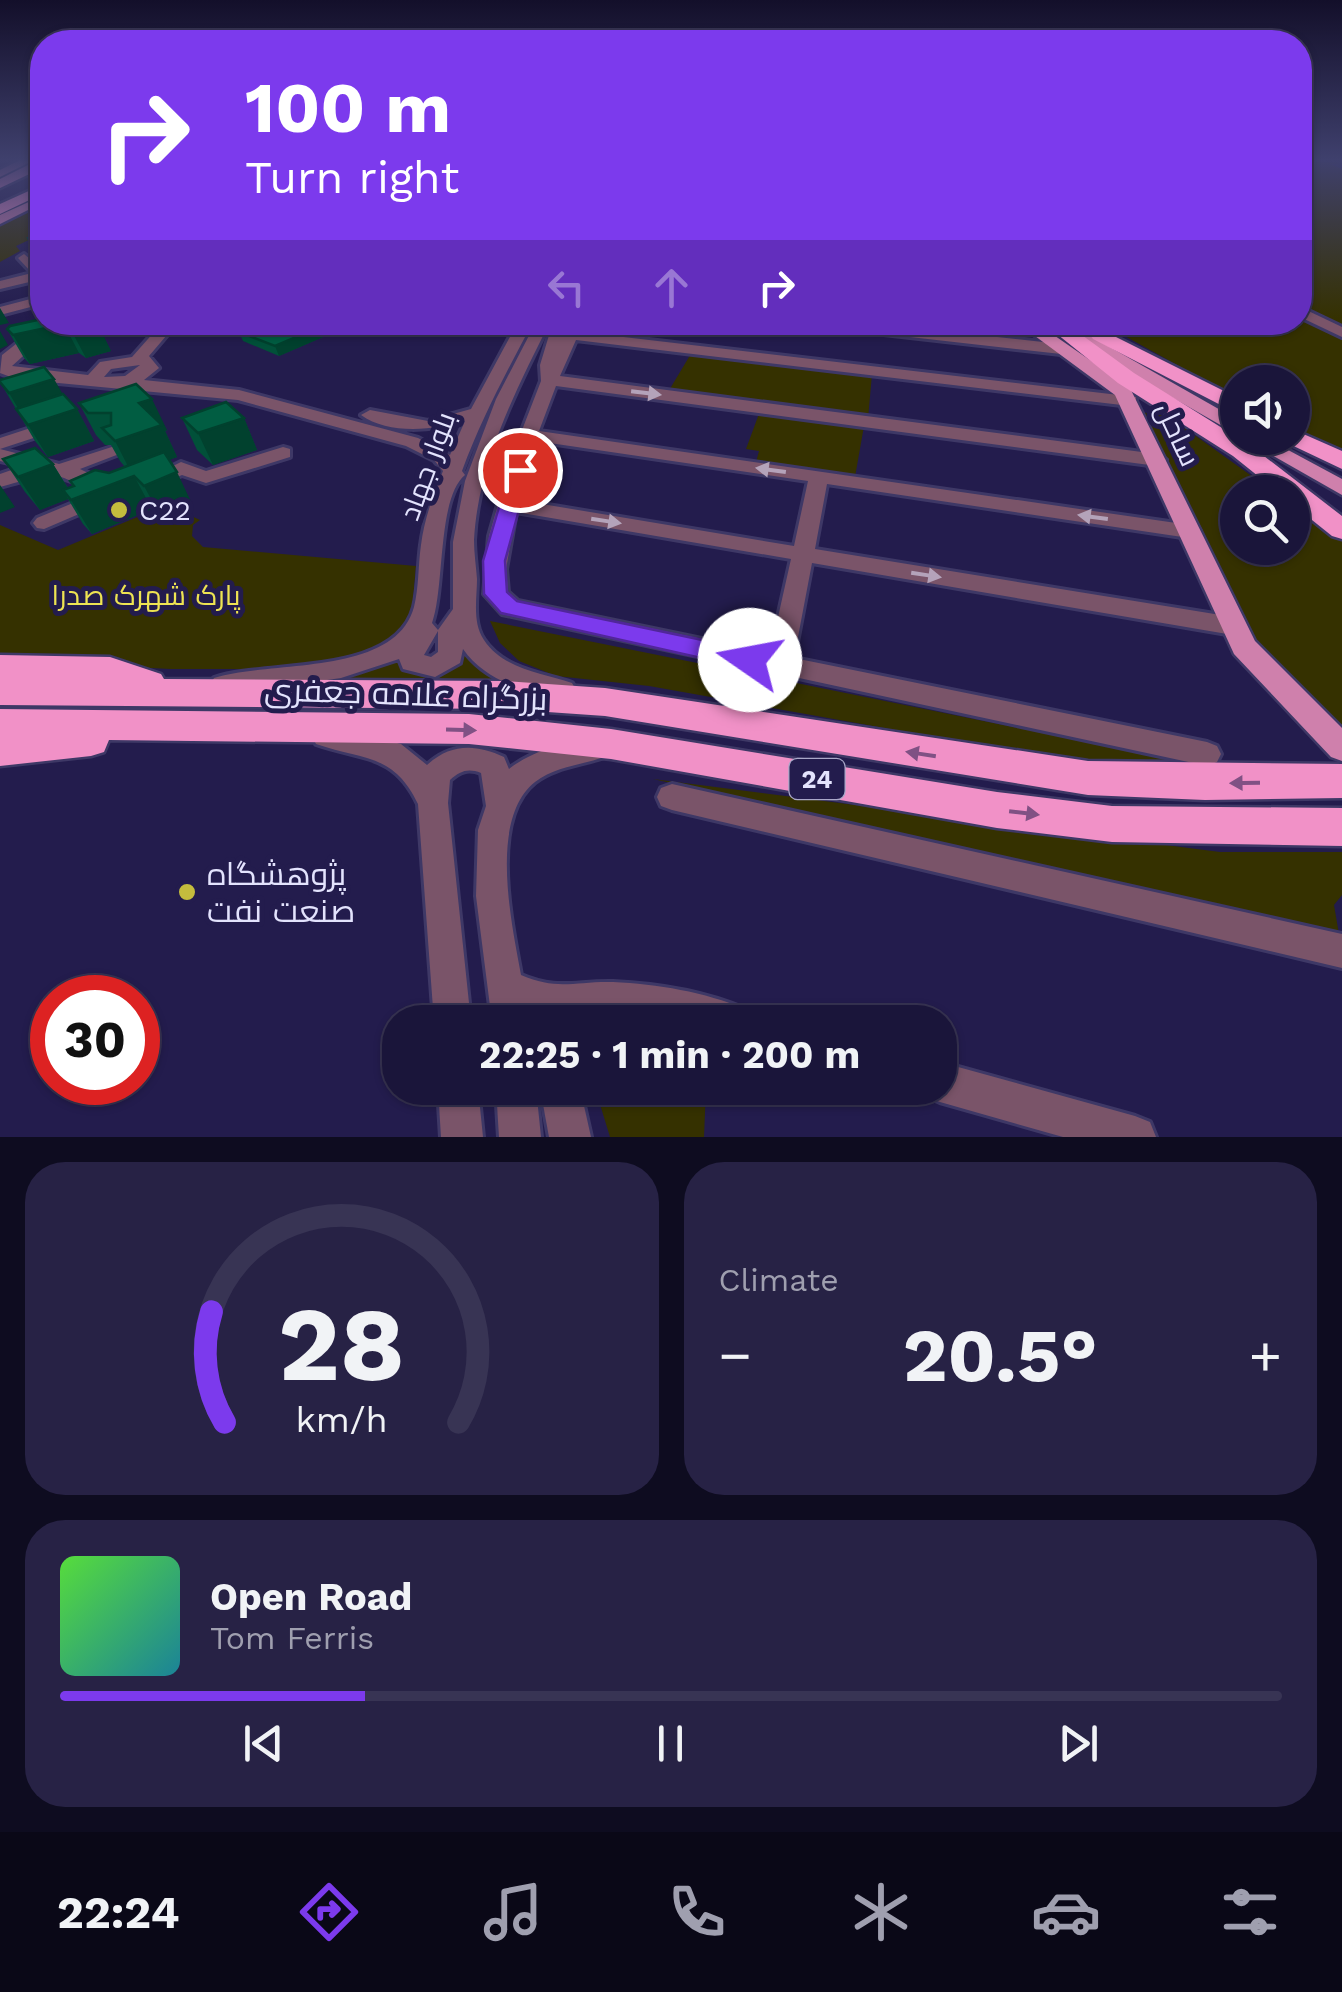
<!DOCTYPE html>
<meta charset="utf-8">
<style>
:root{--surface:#1a153a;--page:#272245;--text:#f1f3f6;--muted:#9f9faf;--line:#383454;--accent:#7c3aed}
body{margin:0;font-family:"Work Sans",Cairo,sans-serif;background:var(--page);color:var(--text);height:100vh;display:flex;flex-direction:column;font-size:38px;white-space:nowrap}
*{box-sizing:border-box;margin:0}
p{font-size:32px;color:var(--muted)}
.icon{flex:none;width:55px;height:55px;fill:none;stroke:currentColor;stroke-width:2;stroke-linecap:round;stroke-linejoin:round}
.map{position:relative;height:1137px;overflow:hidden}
.details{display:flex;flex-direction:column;gap:25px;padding:25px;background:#0e0c20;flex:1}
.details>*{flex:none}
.banner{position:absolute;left:30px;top:30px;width:1282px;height:305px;border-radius:40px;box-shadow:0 2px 8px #0004,0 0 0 2px var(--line);background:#7c3aed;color:#fff;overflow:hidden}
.tools{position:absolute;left:1220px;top:365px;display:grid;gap:20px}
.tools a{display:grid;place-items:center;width:90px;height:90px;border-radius:50%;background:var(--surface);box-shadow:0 2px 8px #0004,0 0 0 2px var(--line);font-size:50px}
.speed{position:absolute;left:30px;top:975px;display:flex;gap:20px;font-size:50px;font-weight:700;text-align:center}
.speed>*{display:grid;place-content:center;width:130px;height:130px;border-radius:50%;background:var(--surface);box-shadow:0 2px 8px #0004,0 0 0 2px var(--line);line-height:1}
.speed .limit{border:15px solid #d22;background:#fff;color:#111}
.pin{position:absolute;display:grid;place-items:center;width:85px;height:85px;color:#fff;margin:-42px;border:5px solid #fff;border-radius:50%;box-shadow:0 2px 10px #0007}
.me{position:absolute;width:110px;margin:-55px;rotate:282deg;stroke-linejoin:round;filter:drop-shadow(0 0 8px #0008)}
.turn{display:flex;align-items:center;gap:35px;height:210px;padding:0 50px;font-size:45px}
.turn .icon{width:130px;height:130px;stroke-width:2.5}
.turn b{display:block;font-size:70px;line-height:85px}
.lanes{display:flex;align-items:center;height:95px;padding:0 50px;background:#0003;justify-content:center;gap:50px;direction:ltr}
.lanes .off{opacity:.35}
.big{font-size:75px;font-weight:700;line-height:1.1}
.details .widget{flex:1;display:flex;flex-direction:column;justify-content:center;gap:15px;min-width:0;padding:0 35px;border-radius:40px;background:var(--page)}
.details .dial{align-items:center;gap:0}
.dial svg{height:260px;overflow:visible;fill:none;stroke:var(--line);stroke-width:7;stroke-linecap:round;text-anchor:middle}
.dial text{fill:var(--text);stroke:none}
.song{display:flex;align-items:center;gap:30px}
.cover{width:120px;height:120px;border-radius:15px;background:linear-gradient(135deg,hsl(110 70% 55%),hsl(190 70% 35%))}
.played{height:10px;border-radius:5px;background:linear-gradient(90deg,var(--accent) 25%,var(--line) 25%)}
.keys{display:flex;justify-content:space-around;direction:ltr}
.heat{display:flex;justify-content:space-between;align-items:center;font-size:55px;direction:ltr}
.details .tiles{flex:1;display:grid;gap:25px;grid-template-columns:1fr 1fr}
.widget:last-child{grid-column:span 2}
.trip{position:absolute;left:382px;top:1005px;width:575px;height:100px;border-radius:40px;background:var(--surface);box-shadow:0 2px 8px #0004,0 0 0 2px var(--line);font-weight:700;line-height:100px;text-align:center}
.tab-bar{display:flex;height:160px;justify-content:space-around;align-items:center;background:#0a0817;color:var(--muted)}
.tab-bar .icon{width:70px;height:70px}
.tab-bar .selected{color:var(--accent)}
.tab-bar b{font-size:45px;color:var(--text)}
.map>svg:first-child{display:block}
</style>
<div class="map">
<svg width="1342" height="1137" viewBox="0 0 1342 1137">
<rect width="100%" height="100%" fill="#231c4d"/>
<g fill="#353100">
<polygon points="1300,160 1341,163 1330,164 1342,169 1342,328 1300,307"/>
<polygon points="42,206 42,234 16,246 20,251 0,262 0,226"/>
<polygon points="1300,317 1342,340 1342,453 1293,427 1292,382 1238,382 1237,398 1101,323 1300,322"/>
<polygon points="692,352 872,374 868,419 668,392"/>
<polygon points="760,411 864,426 855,477 756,462 759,451 746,449"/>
<polygon points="1140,412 1168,416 1274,492 1238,492 1238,548 1292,548 1293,506 1342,541 1342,739 1266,668"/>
<polygon points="147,513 160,523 185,513 200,520 193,525 192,536 203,547 416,566 411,622 389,647 304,669 170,669 0,660 0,525 58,550"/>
<polygon points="490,621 1226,770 1058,759 649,686 556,676 519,661 500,643"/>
<polygon points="459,639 508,682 316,680 403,653 409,670 432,674"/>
<polygon points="653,779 1220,852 1342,852 1342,895 1334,905 1339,934"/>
<polygon points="595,1088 706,1088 704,1137 610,1137"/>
</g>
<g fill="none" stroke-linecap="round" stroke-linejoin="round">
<g stroke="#3e3866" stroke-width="6">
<g id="minor">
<polygon points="24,254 42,269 42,279 0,289 0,281 32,273 18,258"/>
<polygon points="42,296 42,304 0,315 0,307"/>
<polygon points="1300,307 1342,327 1342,337 1300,317"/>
<path d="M44,322H61L12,366L88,375L100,362L132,357L163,322H178L149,356L159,368L144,380L239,390L418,438L450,455L465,421C435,430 388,435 361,415L370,410L428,421L471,409L518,322H533C507,371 481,419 462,471L465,475C437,498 445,587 432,623L438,630L453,609V542L465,481L496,399L536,322H550C516,390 478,463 474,540C474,553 476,566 477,579C477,598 472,623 484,640C503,669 542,673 572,683L576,690L572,697L563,700C526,691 486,682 463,649L460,663L435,677L403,669L399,659L341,678L223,695L214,692L210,685L214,678C269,660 395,677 414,607C419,587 418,566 421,545C424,520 433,495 443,471L434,460L406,446L238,400L16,379L0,373L2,355ZM140,365L125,376L104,377L111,369ZM438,631V652L431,657L424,655Z"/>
<path d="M553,322H567L564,334L571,322H586L581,332L1136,397V405L1130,406L576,340L560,376L1157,454L1166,460L1157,466L556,386L539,431L1197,526L1200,531L1197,536L1189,538L827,484L815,549L1233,617L1242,620L1245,626L1242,632L1233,635L812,563L794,658L1207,742L1217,746L1221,754L1217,762L1207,766L502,614L484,594L489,536L512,456L541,381L540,365ZM536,441L808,481L794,546L518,500ZM516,512L791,559L770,653L518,601L508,592L506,569Z"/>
<polygon points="806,322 858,322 1061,344 1069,349 1061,354 813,326"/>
<path d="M58,419L64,420V428L0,449L59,464L118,445L127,451L80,469L114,486L117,490L108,496L107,502L44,529L37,528L33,523L37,518L97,493C44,467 53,473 0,487V474L23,466L0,461V438Z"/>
<polygon points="283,447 290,449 290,457 206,483 182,475 149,489 139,483 181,462 206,471"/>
<path d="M326,725L401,744L427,765C451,743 476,744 504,757L509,769C528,753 583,732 607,740L611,748L607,756C583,765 556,766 535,782C488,819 512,925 521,975C558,991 575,981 613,982C657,984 705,992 745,1009L750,1022L594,1018L532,1022L528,1015V1022H492L476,896L478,830L486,806L481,773C468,768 460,771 450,780L448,803L471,1022H434L418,804C394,753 362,760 316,744L312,736L316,728Z"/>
<polygon points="672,784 1342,934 1342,968 672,810 661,806 657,797 661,788"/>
<polygon points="940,1062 1135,1116 1150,1122 1156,1137 1063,1137 940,1102 926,1096 923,1088 940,1088"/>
<polygon points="438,1088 478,1088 483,1137 441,1137"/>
<polygon points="496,1088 536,1088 541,1137 499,1137"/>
<polygon points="540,1088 580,1088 591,1137 549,1137"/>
</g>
</g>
<g stroke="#3e3866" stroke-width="5">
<g id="major">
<polygon points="20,160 34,160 0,177 0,170"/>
<polygon points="42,196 42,203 0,224 0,215"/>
<polygon points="1016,322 1035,322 1130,388 1255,641 1342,728 1342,761 1331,757 1234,654 1115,395"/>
<polygon points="1080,337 1092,337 1238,420 1238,435 1080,345"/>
<polygon points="1242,438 1266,438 1342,479 1342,495"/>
</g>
</g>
<g stroke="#3e3866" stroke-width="5">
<g id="highway">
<polygon points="38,160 42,160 42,168 0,188 0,179"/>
<polygon points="42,185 42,194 0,214 0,204"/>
<polygon points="1042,322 1064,322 1134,373 1251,446 1342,516 1342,539 1332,536 1292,504 1292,492 1278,492 1233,456 1118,383"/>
<polygon points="1100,329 1238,398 1238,414 1093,339 1090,335"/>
<polygon points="1292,429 1342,451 1342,469 1283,441 1281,438 1292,438"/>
<polygon points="0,655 110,657 161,674 164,679 506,681 605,688 1088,761 1342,764 1342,798 1205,800 1088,795 605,716 506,709 0,705"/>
<polygon points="0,709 469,714 611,729 997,792 1112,806 1342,808 1342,846 1112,842 997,828 611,759 469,744 109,740 104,752 91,756 0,766"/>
</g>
</g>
<use href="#minor" fill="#7a5469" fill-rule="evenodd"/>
<use href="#major" fill="#cf80ac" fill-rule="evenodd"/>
<use href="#highway" fill="#f191c7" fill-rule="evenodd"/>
</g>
<g fill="#015039">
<polygon points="42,322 133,322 103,331 100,330 111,351 86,358 79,353 30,364 24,358 7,329"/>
<polygon points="262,322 335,322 337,331 279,356 243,341 239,332"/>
<polygon points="0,382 63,394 77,409 94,441 48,457 35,441"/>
<polygon points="79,403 167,430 165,431 177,457 169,460 193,506 162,519 152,509 92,534 83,524 68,499 40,510 25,492 3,459 53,464 68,488 73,486 70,481 109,473 125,467 120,461 111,445 105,445 96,435"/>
<polygon points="182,418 244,418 257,450 213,465 197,450"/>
</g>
<g fill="#01412e">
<polygon points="0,308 9,323 0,325"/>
<polygon points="62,322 97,322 111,351 86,358 71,330 64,324 79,353 30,364 13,335 63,324"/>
<polygon points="99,322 133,322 103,331"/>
<polygon points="332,322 335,322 337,331 279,356 275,346"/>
<polygon points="0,331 8,345 0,349"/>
<polygon points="54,379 72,410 28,425 9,393"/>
<polygon points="152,399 167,430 165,431 177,457 132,474 115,441 139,403"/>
<polygon points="77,409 94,441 48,457 28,425"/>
<polygon points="244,418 257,450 213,465 198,433"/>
<polygon points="53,464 73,497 63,490 68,499 40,510 18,477"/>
<polygon points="177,472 193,506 162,519 144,486"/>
<polygon points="134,476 152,509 92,534 71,500"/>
<polygon points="0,485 15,507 0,513"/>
</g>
<g fill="#015d42" stroke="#01412e" stroke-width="2.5">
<polygon points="42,234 42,260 40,260 28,238"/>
<polygon points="42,319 42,322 94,322 70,329 64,324 13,335 7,329 10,326"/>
<polygon points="262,322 332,322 275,346 239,332"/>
<polygon points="44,367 54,379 9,393 0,382 0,380"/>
<polygon points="136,384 152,399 139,403 162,425 115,441 102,428 111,425 111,413 88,413 79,403"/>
<polygon points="63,394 77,409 28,425 16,409"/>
<polygon points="226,402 244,418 198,433 182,418"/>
<polygon points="35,448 53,464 18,477 3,459"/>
<polygon points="164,452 177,472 144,486 134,476 71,500 63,490 74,486 70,481 95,470 109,473"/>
</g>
<defs><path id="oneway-solid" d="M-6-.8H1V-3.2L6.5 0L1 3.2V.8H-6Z" transform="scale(2.5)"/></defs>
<g fill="#b4a3ba">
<use href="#oneway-solid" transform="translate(646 393) rotate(7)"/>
<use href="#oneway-solid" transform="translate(771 470) rotate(-172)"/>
<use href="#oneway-solid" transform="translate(1093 517) rotate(-172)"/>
<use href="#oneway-solid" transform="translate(606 521) rotate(9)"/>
<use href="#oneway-solid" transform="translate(926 575) rotate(9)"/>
</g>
<g fill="#805184">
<use href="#oneway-solid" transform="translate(461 730) rotate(2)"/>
<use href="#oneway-solid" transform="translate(921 754) rotate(-171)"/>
<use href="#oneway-solid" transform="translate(1245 783) rotate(179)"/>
<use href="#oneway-solid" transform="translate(1024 813) rotate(7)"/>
</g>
<linearGradient id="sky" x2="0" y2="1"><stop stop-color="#130f2a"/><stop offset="0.5" stop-color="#3f406d"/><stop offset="1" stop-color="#3f406d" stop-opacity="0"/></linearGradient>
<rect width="1342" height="319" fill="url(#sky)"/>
<polygon fill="#7c3aed" stroke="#51269a" stroke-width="2.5" points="520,464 530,470 505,561 507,592 517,601 750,650 763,660 759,666 750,669 501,613 484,594 483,561 510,470"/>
<g fill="#c4bc3d" stroke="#231c4d" stroke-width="4">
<circle cx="119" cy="510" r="10"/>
<circle cx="187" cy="892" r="10"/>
</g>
<g text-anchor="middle" stroke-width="10" stroke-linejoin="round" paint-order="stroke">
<rect fill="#231c4d" stroke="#a9a7c8" stroke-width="2.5" x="789.5" y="759" width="55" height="40" rx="8"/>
<g font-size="25" font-weight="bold" fill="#e3e3fd">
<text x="817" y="788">24</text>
</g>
<g font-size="28" fill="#e3e3fd" stroke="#231c4d">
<text transform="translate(1178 434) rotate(65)" y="10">ساحل</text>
<text transform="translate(427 466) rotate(-70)" y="10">بلوار جهاد</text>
</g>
<g font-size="28" fill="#e3e3fd" stroke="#231c4d" text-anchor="start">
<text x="139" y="520">C22</text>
</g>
<g font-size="28" fill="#eee452" stroke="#231c4d">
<text x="146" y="605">پارک شهرک صدرا</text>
</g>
<g font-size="32" fill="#e3e3fd" stroke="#231c4d">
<text transform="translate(406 694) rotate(2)" y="11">بزرگراه علامه جعفری</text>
</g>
<g font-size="32" fill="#e3e3fd" stroke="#231c4d" text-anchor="start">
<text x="207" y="885">پژوهشگاه<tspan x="207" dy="37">صنعت نفت</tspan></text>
</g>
</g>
</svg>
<div class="tools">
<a><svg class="icon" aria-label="sound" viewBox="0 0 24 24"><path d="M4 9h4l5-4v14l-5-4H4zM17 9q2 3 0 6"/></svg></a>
<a><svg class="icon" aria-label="search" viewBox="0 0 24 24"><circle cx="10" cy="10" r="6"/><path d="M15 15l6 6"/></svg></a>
</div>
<div class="speed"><div class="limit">30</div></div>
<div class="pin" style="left:520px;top:470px;background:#d93025"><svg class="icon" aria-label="arrive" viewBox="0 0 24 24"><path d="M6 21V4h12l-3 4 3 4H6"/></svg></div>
<svg class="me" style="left:750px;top:660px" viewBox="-20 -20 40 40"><circle r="19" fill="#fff"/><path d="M0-13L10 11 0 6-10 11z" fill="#7c3aed"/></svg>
<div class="trip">22:25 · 1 min · 200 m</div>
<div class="banner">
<div class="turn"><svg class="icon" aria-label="right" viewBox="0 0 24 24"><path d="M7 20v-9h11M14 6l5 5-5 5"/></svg><div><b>100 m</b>Turn right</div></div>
<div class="lanes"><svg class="icon off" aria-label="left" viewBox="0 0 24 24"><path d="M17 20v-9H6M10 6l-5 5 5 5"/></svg><svg class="icon off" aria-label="ahead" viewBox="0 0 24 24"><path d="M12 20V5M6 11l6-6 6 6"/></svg><svg class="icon" aria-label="right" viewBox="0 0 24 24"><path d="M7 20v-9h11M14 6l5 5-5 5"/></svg></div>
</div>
</div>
<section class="details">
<div class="tiles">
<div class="widget dial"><svg viewBox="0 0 100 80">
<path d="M14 69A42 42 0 1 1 86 69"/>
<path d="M14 69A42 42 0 0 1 10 35" stroke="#7c3aed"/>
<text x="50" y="56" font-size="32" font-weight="700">28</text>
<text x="50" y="72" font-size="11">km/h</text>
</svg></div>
<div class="widget"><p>Climate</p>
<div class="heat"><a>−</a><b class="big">20.5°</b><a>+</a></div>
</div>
<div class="widget">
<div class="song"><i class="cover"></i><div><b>Open Road</b><p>Tom Ferris</p></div></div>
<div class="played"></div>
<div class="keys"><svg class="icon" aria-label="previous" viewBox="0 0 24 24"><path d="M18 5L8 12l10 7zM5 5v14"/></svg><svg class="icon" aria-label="pause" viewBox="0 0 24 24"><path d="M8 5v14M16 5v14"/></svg><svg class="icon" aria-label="next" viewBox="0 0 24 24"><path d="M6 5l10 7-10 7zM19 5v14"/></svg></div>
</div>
</div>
</section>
<nav class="tab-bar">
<b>22:24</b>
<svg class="icon selected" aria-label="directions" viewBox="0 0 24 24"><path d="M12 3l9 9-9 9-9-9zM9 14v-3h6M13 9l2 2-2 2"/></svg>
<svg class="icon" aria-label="music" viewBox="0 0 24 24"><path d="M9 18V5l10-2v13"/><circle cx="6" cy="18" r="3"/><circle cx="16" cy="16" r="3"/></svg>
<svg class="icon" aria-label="phone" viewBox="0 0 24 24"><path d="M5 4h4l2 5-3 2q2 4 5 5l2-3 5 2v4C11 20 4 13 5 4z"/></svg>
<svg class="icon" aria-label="climate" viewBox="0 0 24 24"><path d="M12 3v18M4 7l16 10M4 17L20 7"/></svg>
<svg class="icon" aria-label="car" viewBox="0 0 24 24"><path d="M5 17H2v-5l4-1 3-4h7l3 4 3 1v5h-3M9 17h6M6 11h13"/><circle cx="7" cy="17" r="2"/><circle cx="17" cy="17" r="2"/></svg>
<svg class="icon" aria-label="filters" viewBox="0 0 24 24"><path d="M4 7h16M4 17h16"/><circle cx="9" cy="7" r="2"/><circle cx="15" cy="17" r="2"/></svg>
</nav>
